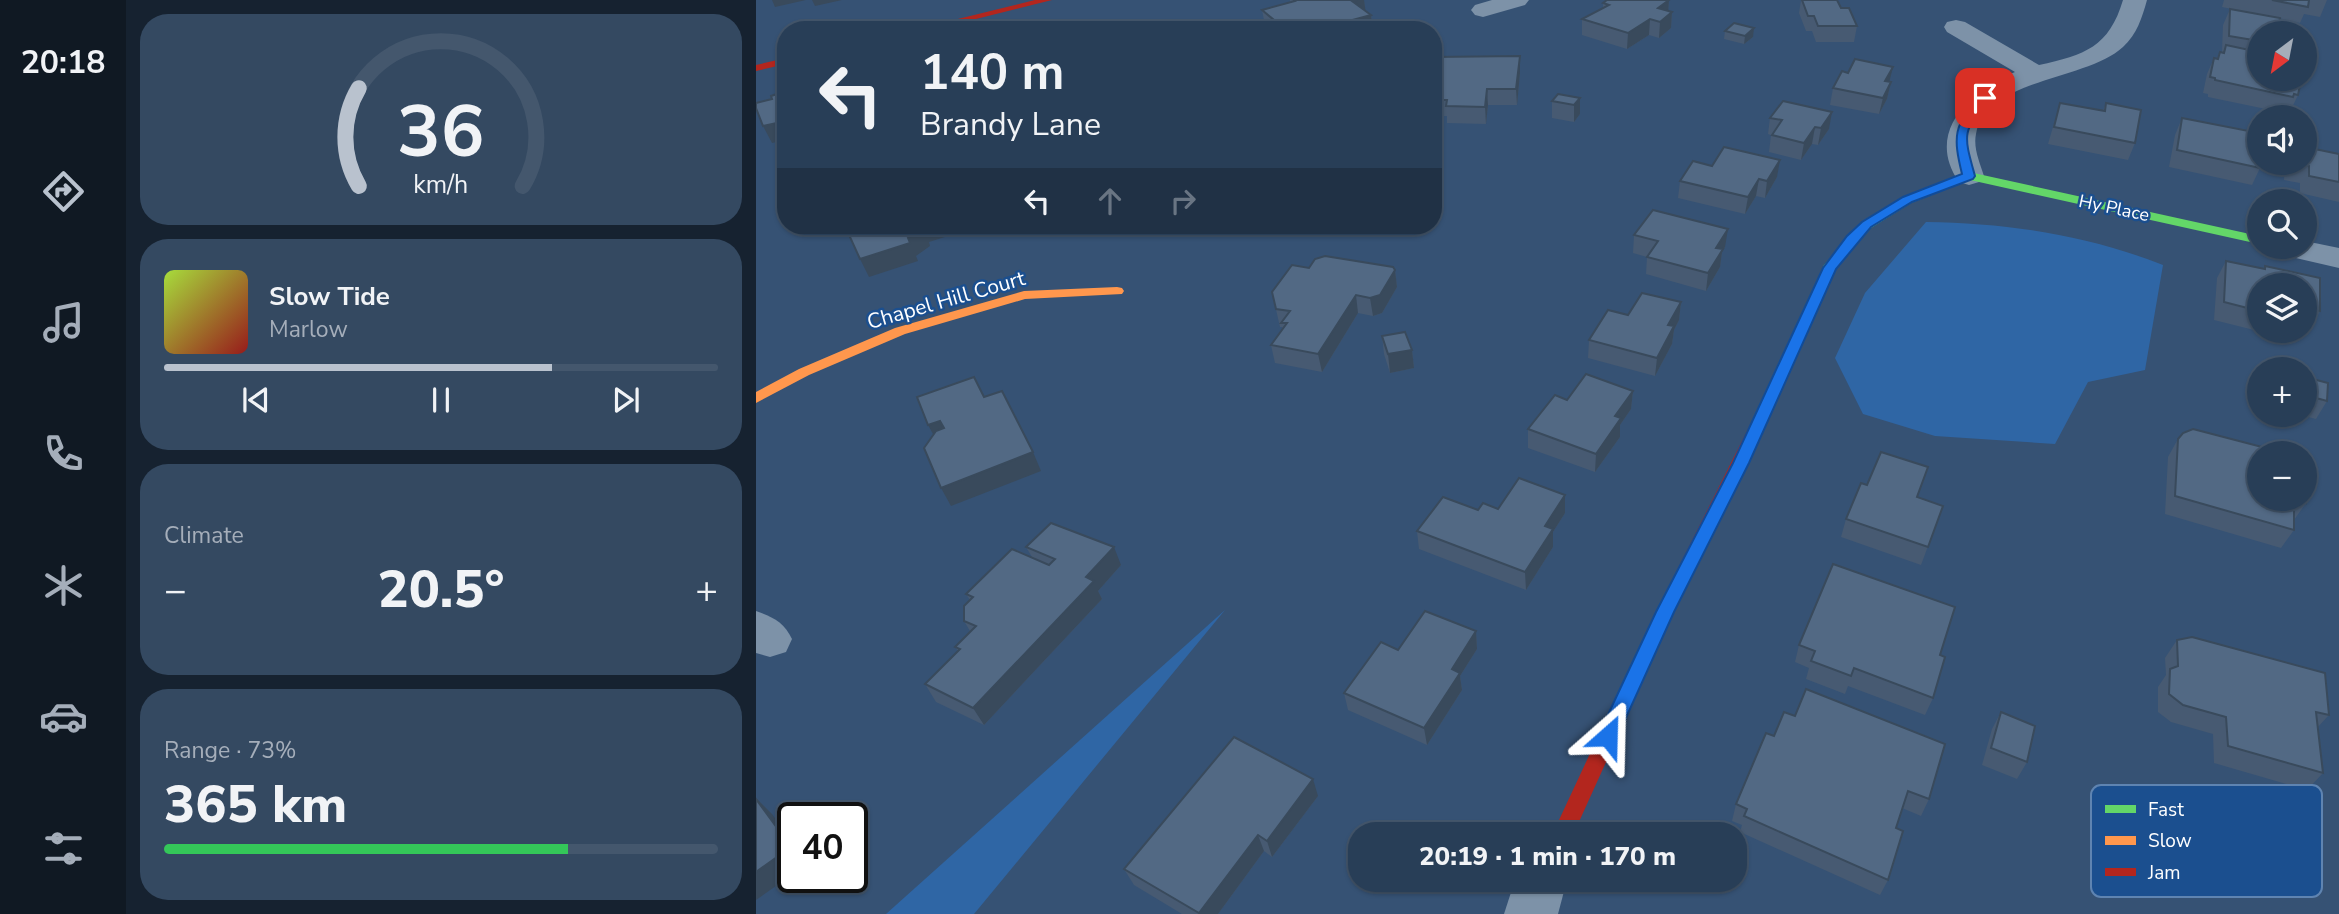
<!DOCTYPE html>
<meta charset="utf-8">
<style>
:root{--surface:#283e57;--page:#344961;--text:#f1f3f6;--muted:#a5aeba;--line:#44576d;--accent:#b9c2ce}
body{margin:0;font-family:"Nunito Sans",sans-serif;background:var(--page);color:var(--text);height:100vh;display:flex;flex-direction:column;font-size:26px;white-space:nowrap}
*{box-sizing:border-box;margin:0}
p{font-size:23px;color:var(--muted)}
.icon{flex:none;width:38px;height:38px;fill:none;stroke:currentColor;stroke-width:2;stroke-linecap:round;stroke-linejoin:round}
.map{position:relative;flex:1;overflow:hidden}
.panel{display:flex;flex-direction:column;gap:14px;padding:14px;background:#162230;width:630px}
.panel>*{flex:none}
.guide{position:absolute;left:21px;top:21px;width:665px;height:214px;border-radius:28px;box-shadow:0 2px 5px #0004,0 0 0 2px var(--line);background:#283e57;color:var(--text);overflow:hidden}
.needle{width:46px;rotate:212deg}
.buttons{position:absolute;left:1491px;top:21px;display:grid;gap:14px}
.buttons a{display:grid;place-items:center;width:70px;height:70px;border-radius:50%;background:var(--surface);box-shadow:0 2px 5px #0004,0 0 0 2px var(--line);font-size:35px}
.speed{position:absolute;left:21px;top:802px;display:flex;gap:14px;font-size:35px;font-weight:700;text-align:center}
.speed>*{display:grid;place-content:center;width:91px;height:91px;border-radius:50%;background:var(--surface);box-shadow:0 2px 5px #0004,0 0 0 2px var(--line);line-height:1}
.speed .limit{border:4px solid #111;border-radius:10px;background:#fff;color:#111}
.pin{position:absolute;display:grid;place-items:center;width:60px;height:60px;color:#fff;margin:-30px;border-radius:14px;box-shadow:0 4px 10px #0006}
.me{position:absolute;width:77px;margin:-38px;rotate:25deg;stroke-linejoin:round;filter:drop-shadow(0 0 5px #0008)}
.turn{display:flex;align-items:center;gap:24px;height:147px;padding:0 28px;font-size:32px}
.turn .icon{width:91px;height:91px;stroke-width:2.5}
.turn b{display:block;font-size:49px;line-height:60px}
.lanes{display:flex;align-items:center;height:66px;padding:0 28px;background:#0003;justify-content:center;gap:35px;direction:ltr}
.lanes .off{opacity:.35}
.big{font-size:52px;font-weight:800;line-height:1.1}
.panel .widget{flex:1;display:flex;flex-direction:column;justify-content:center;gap:10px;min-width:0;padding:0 24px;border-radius:28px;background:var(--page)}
.panel .dial{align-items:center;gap:0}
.dial svg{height:182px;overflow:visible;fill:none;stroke:var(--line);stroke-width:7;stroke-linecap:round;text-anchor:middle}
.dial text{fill:var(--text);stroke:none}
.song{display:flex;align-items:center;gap:21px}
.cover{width:84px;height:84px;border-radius:10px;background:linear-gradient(135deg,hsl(80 70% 55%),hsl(0 70% 35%))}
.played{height:7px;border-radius:4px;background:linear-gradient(90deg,var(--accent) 70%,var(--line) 70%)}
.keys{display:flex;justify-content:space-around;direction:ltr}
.heat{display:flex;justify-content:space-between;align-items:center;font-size:38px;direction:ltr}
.charge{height:10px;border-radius:5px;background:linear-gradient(90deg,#34c759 73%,var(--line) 0)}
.trip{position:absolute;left:592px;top:822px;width:399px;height:70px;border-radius:28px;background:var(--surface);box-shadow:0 2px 5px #0004,0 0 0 2px var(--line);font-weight:800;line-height:70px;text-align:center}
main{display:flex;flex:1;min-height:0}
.tabs{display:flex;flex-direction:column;width:126px;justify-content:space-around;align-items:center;background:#101923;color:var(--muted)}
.tabs .icon{width:49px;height:49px}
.tabs .selected{color:var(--accent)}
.tabs b{font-size:32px;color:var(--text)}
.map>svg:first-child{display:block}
</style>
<main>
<nav class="tabs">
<b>20:18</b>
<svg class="icon selected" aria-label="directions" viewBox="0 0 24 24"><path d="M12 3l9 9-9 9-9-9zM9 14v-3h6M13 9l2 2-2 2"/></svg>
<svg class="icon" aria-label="music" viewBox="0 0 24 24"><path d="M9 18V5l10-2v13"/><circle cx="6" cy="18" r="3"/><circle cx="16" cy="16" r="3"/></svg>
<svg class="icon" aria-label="phone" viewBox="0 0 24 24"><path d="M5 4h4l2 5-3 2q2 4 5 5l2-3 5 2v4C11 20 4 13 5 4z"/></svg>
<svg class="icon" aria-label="climate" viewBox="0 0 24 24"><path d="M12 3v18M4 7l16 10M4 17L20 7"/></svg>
<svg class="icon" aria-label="car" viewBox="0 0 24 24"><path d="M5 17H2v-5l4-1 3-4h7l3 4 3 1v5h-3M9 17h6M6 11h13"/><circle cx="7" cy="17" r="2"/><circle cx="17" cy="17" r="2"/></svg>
<svg class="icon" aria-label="filters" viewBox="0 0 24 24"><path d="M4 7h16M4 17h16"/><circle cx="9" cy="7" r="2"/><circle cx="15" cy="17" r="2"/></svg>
</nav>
<section class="panel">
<div class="widget dial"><svg viewBox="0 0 100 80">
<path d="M14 69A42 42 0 1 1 86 69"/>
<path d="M14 69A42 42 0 0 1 14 26" stroke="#b9c2ce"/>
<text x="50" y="56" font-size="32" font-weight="700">36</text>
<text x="50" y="72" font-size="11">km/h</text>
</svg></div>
<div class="widget">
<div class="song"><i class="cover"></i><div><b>Slow Tide</b><p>Marlow</p></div></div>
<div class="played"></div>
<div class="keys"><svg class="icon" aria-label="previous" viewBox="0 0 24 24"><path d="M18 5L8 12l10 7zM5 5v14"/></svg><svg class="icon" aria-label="pause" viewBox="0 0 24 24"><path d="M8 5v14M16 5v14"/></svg><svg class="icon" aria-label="next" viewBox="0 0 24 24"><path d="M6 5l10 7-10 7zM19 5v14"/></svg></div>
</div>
<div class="widget"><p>Climate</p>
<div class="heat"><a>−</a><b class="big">20.5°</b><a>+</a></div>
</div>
<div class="widget"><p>Range · 73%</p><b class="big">365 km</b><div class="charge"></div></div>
</section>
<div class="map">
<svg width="1583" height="914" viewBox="0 0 1583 914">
<rect width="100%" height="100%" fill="#365274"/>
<g fill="#2f66a5">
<path d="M1170,222C1251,223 1331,235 1407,265L1389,370L1332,382L1299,444L1179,436L1107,414L1079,358L1109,293Z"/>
<polygon points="469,610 218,914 130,914"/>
</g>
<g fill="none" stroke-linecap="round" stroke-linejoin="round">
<g fill="#7d92a8" fill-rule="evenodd">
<polygon points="736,0 773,0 769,5 727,17 719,15 715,10 719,5"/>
<path d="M1367,0H1391C1386,18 1381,34 1367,47C1330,81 1230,78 1220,134C1217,148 1224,163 1228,176L1223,182L1213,185L1203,182C1168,132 1215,90 1259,72L1191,32L1188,27L1191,22L1200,20L1209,22L1283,65C1329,55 1353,47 1367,0Z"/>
<polygon points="1549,241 1583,248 1583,268 1522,254 1517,247 1549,247"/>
<path d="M0,611C17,617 28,622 36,639L30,652L14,657L0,653Z"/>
<polygon points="759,880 811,880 802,914 748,914"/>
</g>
<polygon fill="#63d668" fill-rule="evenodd" points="1213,172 1503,236 1503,244 1214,180 1155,203 1115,228 1079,269 1012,421 1004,426 999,425 996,421 1068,265 1107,222 1147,197"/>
<polygon fill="#ff974d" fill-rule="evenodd" points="361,287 366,288 368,291 366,294 269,299 149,334 53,375 0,403 0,392 43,369 139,328 268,291"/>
<g fill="#b3261e" fill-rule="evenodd">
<polygon points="279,0 296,0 176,30 157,30"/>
<polygon points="30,58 30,64 0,71 0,65"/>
<polygon points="1004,416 1012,421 918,612 817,835 796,835 900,612 996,421"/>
</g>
</g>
<g fill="#475a72">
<polygon points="534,0 608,0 609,11 615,15 617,30 514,30 509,25 506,10 534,2"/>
<polygon points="913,0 912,11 916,12 915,28 903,38 893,35 871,49 826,35 826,19 847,8 847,3"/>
<polygon points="1045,0 1081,0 1085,8 1101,26 1098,42 1060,42 1056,31 1050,31 1043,13"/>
<polygon points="1468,0 1571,0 1564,17 1548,14 1544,23 1523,18 1503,33 1503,79 1538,84 1542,95 1534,112 1530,111 1529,113 1452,97 1452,94 1447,93 1451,74 1458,58 1461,58 1464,52 1467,52 1466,52 1467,25 1474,9 1511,16 1466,7"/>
<polygon points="969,31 997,37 988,44 968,39"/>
<polygon points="677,57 764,73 761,105 732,105 730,124 691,123 691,116 677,116"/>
<polygon points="1135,82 1131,99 1123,114 1074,105 1077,88"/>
<polygon points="824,98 824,114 818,122 796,118 796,101"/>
<polygon points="1304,103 1347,111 1350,103 1379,143 1372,160 1292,144"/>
<polygon points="1014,118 1073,129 1062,145 1056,144 1045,160 1013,152 1015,135 1012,134"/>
<polygon points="1426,118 1504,168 1496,185 1413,167 1419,135"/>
<polygon points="1583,154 1583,202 1544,193 1544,183 1528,180 1529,163 1549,163"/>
<polygon points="956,166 1021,177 1009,198 1000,196 989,214 922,198 924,181"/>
<polygon points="878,235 969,247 966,252 964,267 950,291 890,274 891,257 877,253"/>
<polygon points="1470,261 1507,269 1509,266 1564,278 1564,311 1554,329 1549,328 1549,285 1503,285 1503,328 1502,331 1458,320 1461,278"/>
<polygon points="553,268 639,270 641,287 626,313 617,316 602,313 566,372 519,363 515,345 527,329 526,327 524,327 516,292"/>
<polygon points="925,302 923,320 918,330 916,344 899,376 832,358 833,340 872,315"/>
<polygon points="626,336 656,350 658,368 634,373 628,354"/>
<polygon points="1549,377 1571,401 1560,419 1544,415 1549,415"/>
<polygon points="877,391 875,409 864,425 864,437 839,472 772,448 772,429 811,400"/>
<polygon points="1422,439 1549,499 1550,503 1538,520 1538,530 1525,548 1409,514 1412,457"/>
<polygon points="1172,467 1161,497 1187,506 1165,565 1085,537 1090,519 1111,485"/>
<polygon points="742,509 809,513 797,532 797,547 770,590 663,549 661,531 722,510"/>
<polygon points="270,547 365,565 342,591 346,599 228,725 180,702 169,684 202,651 199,647 214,631 208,621 214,600 210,594 276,557"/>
<polygon points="720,631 721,649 704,676 706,690 671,745 592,710 588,693 642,650"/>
<polygon points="1421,640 1573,715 1561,728 1567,773 1551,790 1458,763 1457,734 1415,722 1402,712 1402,687 1410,675 1409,658"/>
<polygon points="1043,645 1184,655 1177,698 1169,715 1092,686 1089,694 1050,679 1053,668 1039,662"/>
<polygon points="1245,712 1271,762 1261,779 1226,765 1236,729"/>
<polygon points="1039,716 1173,799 1165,816 1146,808 1140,828 1132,880 1124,895 984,832 986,825 976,821 980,804 1018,736"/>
<polygon points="562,796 516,857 508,851 462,914 426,914 378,885 368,869"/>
</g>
<g fill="#394a5c">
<polygon points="16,0 50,0 19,7"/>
<polygon points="56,0 86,0 59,6"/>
<polygon points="601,0 608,0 610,14 596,1"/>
<polygon points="913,0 912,15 916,12 915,28 903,38 904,22 902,8"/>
<polygon points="615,15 617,30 588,30 593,21"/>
<polygon points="894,19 893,35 871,49 872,33"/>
<polygon points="554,26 554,30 539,30"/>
<polygon points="998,28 997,37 988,44 989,36"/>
<polygon points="764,56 764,73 761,105 760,89"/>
<polygon points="1137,67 1133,83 1129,81"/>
<polygon points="1135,82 1131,99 1123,114 1127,98"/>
<polygon points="731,89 732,105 730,124 729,107"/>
<polygon points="824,98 824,114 818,122 818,105"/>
<polygon points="1076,112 1073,129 1062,145 1065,128"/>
<polygon points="30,121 30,140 16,143 7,126"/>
<polygon points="1059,127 1056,144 1045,160 1048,143"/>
<polygon points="1024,160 1021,177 1009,198 1011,181"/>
<polygon points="1003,179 1000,196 989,214 992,197"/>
<polygon points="165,226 211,226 190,232 192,236 173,242 174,246 160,256 162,261 113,277 104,259 152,238"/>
<polygon points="972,229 969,247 966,252 964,267 950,291 952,273 960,248"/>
<polygon points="639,270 641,287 626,313 617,316 614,298"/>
<polygon points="600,295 602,313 566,372 562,354"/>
<polygon points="925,302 923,320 918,330 916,344 899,376 901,358 912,325"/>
<polygon points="656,350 658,368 634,373 632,354"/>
<polygon points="877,391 875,409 864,425 864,437 839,472 840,454 859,416"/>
<polygon points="184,421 194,439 182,443 172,425"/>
<polygon points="277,452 285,471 195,506 185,488"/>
<polygon points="809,495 809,513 797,532 797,547 770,590 769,572 789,526"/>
<polygon points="358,547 365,565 342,591 346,599 228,725 217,708 330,577"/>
<polygon points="720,631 721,649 704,676 706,690 671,745 668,728 696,669"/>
<polygon points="557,779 562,796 516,857 511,841"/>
<polygon points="0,798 16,814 37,844 37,874 0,900"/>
<polygon points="502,835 508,851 462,914 443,914"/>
</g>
<g fill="#526984" stroke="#394a5c" stroke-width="2">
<polygon points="538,0 601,0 596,1 615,15 593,21 600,26 589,30 559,30 554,26 539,30 530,30 506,10 539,1"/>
<polygon points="851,0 913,0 902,8 916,12 904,22 894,19 872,33 826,19 853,5 847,3"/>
<polygon points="1046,0 1081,0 1085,8 1093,8 1101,26 1062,26 1058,16 1052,16"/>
<polygon points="1516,0 1553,0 1552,7"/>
<polygon points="1474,9 1524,18 1522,33 1503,33 1503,41 1473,36"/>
<polygon points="978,23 998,28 989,36 969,31"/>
<polygon points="1470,45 1503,52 1503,79 1538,79 1538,84 1544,85 1542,95 1538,94 1537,97 1459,80 1459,78 1454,77 1458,58 1462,59 1464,52 1468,53"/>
<polygon points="764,56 760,89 731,89 729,107 690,106 691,100 677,100 677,57"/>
<polygon points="1099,59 1137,67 1129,81 1135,82 1127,98 1077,88 1086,71 1092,73"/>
<polygon points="30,91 30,121 7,126 0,108 0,103 16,99 15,96"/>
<polygon points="802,94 824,98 818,105 796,101"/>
<polygon points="1027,101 1076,112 1065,128 1059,127 1048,143 1016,135 1026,120 1014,118"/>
<polygon points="1304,103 1349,111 1350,103 1385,110 1379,143 1298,127"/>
<polygon points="1426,118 1503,133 1504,168 1421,150"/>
<polygon points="968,147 1024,160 1011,181 1003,179 992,197 924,181 937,161 956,166"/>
<polygon points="1549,147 1583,154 1583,182 1553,176 1553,166 1538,163 1549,163"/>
<polygon points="897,210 972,229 960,248 967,249 952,273 891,257 902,241 878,235"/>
<polygon points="89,226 165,226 167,228 152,238 154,243 104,259"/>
<polygon points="569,256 637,267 639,270 624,295 614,298 600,295 562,354 515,345 531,323 525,323 534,311 520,309 516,292 536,265 553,268 559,259"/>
<polygon points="1470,261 1509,269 1509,266 1564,278 1564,311 1549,307 1549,285 1503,285 1503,311 1468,302"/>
<polygon points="886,293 925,302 912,325 918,326 901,358 833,340 852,310 872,315"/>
<polygon points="649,332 656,350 632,354 626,336"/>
<polygon points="830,374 877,391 859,416 865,418 840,454 772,429 799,395 811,400"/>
<polygon points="218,377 228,397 246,391 277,452 185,488 168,448 180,431 188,428 184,421 172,425 161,397"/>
<polygon points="1549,377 1572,383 1571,401 1549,395"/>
<polygon points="1437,429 1529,453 1503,453 1503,499 1549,499 1549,458 1550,503 1538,499 1538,530 1419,496 1422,439 1427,433"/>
<polygon points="1125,452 1172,467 1161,497 1187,506 1172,547 1090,519 1105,483 1111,485"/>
<polygon points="763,478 809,495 789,526 797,529 769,572 661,531 687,497 722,510 727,503 742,509"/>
<polygon points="295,523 358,547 330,577 338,581 217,708 169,684 204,649 199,647 220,626 208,621 208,606 217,597 210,594 256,549 293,565 299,559 270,547"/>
<polygon points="1077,564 1199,607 1184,655 1189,657 1177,698 1098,668 1095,676 1055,661 1059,651 1043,645"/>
<polygon points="669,611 720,631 696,669 704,673 668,728 588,693 625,642 642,650"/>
<polygon points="1436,637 1569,673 1573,715 1560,712 1567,773 1472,746 1470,717 1427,705 1413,694 1414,669 1422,666 1421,640"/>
<polygon points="1050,689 1189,744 1173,799 1152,791 1140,828 1147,831 1132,880 988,816 991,809 980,804 1010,733 1018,736 1028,712 1039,716"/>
<polygon points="1245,712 1279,726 1271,762 1235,748"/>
<polygon points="478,737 557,779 511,841 502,835 443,913 368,869"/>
<polygon points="0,799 35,847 0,872"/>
</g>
<path fill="#1a73e8" stroke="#114b97" stroke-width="2" d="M1225,96L1234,98C1206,132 1207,133 1219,176L1217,179L1156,202L1115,227L1080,269L993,463L918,612L859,742L852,744L845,742L842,736L900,612L977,463L1067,268L1091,236L1106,222L1147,197L1206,174C1197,137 1197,124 1225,96Z"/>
<g text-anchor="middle" stroke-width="5" stroke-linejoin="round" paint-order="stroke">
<g font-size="18" fill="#fff" stroke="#1b4f8f">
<text transform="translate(1358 208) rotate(12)" y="6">Hy Place</text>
</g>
<g font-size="21" fill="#fff" stroke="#1b4f8f">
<text transform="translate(190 300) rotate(-16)" y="7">Chapel Hill Court</text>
</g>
</g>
<rect x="1335" y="785" width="231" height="112" rx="10" fill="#1b4f8f" stroke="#5f84b1" stroke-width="2"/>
<rect x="1349" y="805" width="31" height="8" fill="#63d668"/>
<rect x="1349" y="836" width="31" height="9" fill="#ff974d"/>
<rect x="1349" y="868" width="31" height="8" fill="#b3261e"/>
<g font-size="19" fill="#fff">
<text x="1392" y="816">Fast</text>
<text x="1392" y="847">Slow</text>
<text x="1392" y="879">Jam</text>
</g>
</svg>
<div class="buttons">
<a><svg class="needle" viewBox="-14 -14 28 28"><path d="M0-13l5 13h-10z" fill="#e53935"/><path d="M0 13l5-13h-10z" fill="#a5aeba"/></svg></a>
<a><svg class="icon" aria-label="sound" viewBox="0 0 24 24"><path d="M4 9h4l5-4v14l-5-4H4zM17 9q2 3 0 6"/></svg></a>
<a><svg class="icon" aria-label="search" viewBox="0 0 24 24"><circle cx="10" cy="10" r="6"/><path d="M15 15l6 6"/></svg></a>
<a><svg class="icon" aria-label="layers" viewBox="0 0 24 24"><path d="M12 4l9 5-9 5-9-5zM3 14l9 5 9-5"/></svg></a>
<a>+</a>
<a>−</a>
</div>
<div class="speed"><div class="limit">40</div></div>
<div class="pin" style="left:1229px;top:98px;background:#d93025"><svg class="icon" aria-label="arrive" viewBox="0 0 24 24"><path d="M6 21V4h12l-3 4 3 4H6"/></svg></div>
<svg class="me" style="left:852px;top:736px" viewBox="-20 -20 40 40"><path d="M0-17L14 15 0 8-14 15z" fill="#1a73e8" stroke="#fff" stroke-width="4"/></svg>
<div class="trip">20:19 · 1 min · 170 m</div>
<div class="guide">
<div class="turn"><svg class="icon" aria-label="left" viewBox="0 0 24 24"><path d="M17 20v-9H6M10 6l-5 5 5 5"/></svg><div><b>140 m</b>Brandy Lane</div></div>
<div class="lanes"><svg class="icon" aria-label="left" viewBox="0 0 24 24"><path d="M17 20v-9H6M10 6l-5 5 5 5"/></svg><svg class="icon off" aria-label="ahead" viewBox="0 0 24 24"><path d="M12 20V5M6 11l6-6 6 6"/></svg><svg class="icon off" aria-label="right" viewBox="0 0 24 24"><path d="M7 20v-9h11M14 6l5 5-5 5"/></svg></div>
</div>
</div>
</main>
